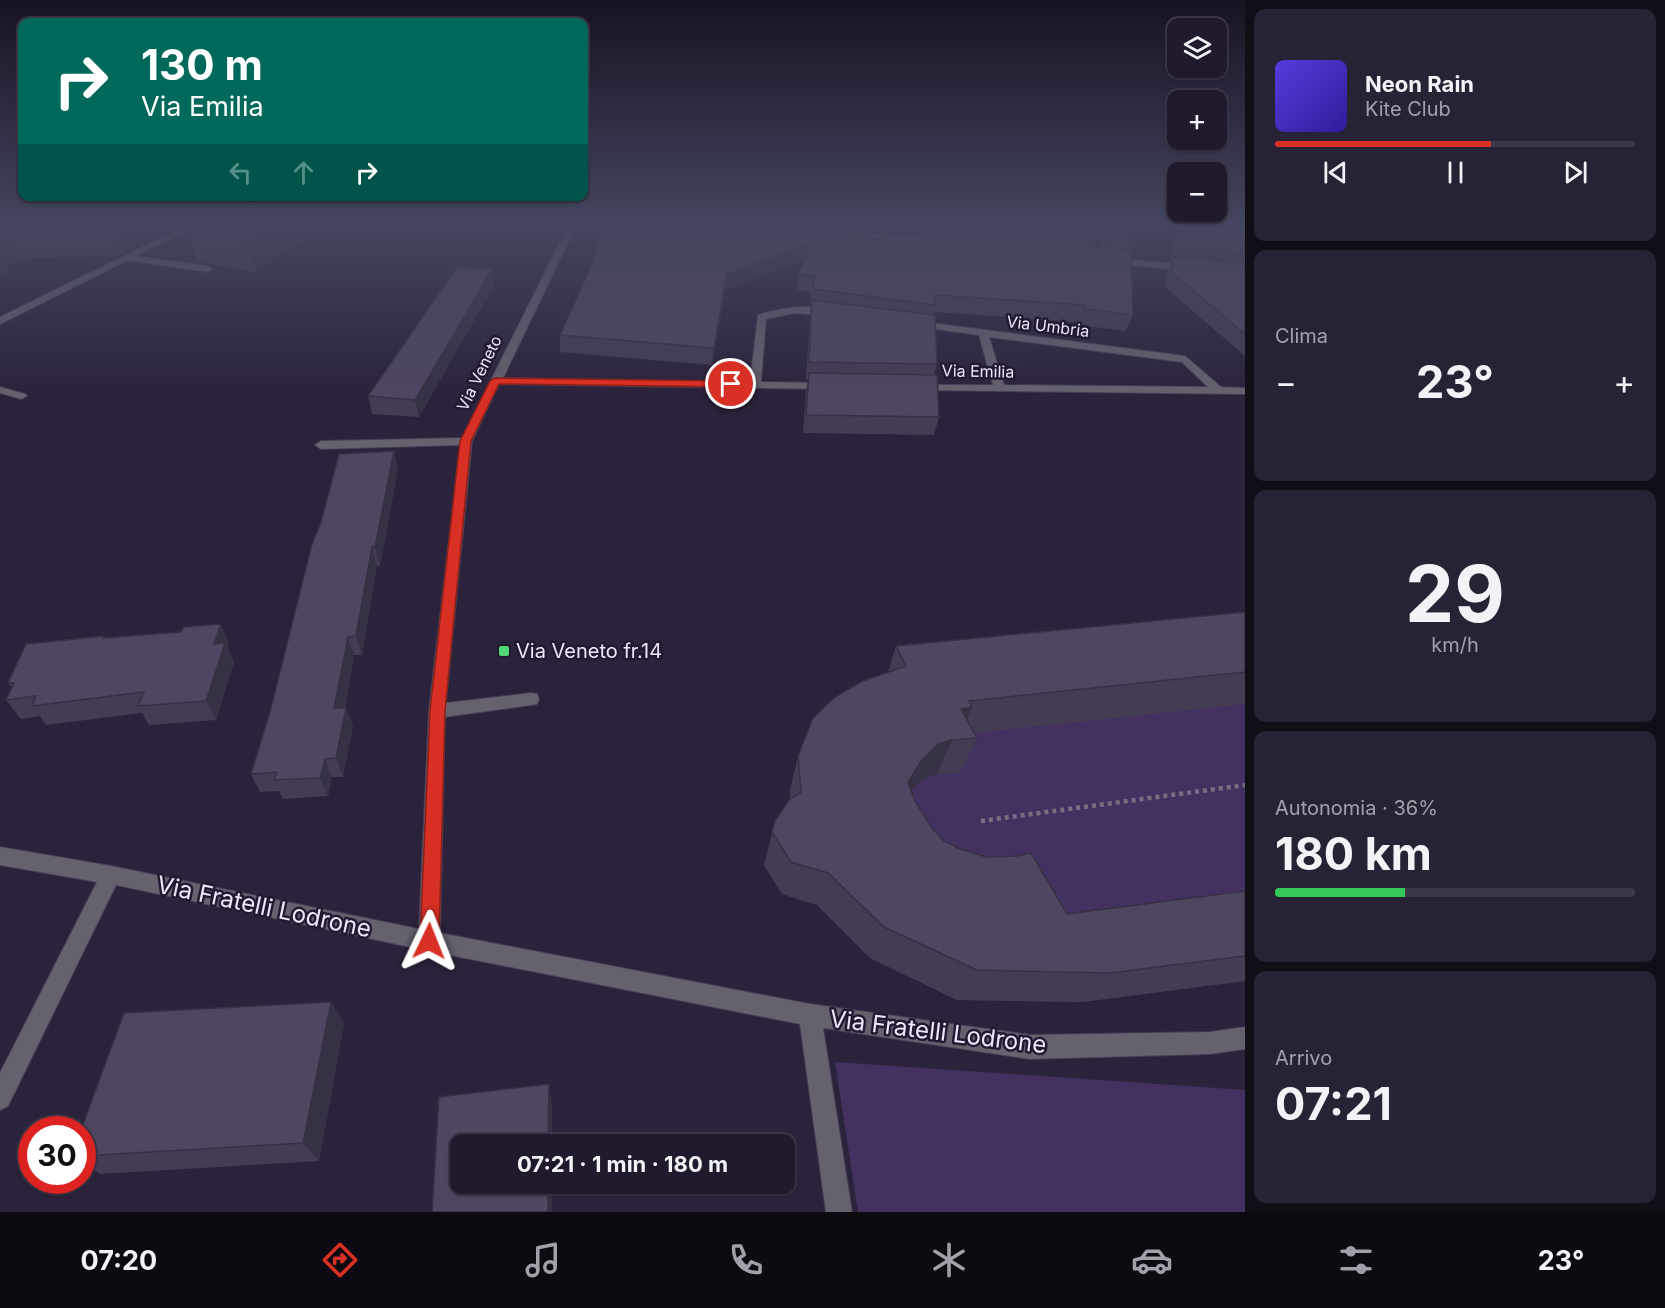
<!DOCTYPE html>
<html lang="it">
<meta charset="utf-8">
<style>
:root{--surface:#201a2c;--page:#282334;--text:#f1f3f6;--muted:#a2a1a9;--line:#3d3848;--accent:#d93025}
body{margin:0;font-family:Inter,sans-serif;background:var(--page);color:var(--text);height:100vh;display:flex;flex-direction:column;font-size:22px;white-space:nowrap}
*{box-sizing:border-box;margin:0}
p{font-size:20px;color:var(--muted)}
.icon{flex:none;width:33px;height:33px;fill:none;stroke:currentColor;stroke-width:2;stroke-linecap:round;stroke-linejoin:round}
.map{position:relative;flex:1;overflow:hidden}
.panel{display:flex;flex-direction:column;gap:9px;padding:9px;background:#120e18;width:420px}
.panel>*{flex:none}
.hud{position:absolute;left:18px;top:18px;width:570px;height:183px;border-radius:12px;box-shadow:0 2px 4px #0004,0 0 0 2px var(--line);background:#00695c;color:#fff;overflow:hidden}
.fabs{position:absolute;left:1167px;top:18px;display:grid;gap:12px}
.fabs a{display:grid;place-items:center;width:60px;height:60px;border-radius:12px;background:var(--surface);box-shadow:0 2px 4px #0004,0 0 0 2px var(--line);font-size:30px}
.speed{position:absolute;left:18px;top:1116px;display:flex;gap:12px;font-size:30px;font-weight:700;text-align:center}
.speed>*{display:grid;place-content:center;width:78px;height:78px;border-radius:50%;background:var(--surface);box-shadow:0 2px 4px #0004,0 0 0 2px var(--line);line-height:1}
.speed .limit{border:9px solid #d22;background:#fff;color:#111}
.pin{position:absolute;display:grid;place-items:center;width:51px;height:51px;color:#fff;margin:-26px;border:3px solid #fff;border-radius:50%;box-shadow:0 2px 6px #0007}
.me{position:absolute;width:66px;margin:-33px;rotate:2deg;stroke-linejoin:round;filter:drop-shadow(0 0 4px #0008)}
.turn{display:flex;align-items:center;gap:21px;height:126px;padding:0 24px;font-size:27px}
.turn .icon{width:78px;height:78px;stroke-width:2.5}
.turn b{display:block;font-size:42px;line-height:51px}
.lanes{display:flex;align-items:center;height:57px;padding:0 24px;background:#0003;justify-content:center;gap:30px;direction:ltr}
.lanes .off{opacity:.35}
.big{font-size:45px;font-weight:700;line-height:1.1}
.panel .tile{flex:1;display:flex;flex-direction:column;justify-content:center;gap:9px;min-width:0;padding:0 21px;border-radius:12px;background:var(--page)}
.panel .dial{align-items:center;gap:0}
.dial b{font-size:78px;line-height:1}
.song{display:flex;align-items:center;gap:18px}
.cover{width:72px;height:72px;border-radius:9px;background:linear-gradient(135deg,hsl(250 70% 55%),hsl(250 70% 35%))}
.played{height:6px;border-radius:3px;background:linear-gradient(90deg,var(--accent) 60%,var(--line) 60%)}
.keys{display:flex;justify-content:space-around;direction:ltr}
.heat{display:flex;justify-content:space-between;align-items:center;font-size:33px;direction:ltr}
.charge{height:9px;border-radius:4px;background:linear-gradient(90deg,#34c759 36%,var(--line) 0)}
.trip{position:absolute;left:450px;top:1134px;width:345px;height:60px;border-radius:12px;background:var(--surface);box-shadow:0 2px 4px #0004,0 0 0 2px var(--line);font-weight:700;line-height:60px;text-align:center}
.tab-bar{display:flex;height:96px;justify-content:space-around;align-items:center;background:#0d0a12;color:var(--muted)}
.tab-bar .icon{width:42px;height:42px}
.tab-bar .current{color:var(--accent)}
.tab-bar b{font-size:27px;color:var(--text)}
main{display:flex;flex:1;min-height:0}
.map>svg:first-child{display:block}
</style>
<main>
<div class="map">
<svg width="1245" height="1212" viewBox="0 0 1245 1212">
<rect width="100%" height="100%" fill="#2b233b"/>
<g fill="#433260">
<polygon points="1245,645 1245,981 1082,1002 957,1000 870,958 817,905 782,894 764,865 767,854 793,825 790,790 804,753"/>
<polygon points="835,1062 1245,1090 1245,1212 858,1212"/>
</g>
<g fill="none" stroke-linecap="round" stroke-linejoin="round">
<g stroke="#463e55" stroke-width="2">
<g id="service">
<polygon points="128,255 208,266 212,269 208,272 125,260 124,258"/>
<polygon points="0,387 25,394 27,396 21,399 0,393"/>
<polygon points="531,693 537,694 539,699 537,704 531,705 437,718 431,716 429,711 431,706 437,704"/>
</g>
</g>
<g stroke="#463e55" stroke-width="2">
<g id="minor">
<polygon points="189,224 200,224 0,324 0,317"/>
<path d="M569,224H577L503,378L750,382L758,315C776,309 817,301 834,313L829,316L795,313L766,319L761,382L825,383L830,386L825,389L499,384L472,441L445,711L440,933L810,1004L1030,1035L1210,1032L1245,1027V1049L1210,1054L1030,1059L823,1028L852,1212H826L800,1024L429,951L116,885L8,1106L0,1110V1073L97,882L0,865V847L111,866L419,929L429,711L460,445L321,449L315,445L321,441L462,438Z"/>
<polygon points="883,224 891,224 889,237 885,239 881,237"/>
<path d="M916,321L1185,356L1221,387L1245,388V394L918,390L913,387L914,385H993L979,335L913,326L911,324ZM989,337L1182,362L1208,387L1004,385Z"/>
</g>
</g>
<g stroke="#463e55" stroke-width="2">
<g id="tertiary">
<polygon points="826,229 936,240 940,243 936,246 823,233 822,231"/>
<polygon points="1112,258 1190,265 1194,268 1190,271 1109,263 1108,261"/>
</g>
</g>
<polyline stroke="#766f84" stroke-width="4.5" stroke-dasharray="4 4" stroke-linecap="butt" points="981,821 1245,785"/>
<use href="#service" fill="#65616d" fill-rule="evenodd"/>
<use href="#minor" fill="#65616d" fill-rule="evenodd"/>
<use href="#tertiary" fill="#65616d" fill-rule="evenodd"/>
</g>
<g fill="#443c53">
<polygon points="0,224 151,224 126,252 121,255 17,259"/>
<polygon points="327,224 256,272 197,262 187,231"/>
<polygon points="348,224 427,224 413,234"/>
<polygon points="606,224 847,224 844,235 918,242 919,235 918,235 918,224 1091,224 1095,240 1093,246 1100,247 1094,224 1130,224 1130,243 1127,250 1133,315 1126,331 1079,325 1078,322 933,312 932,314 937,364 934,375 939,417 934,435 803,433 806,390 808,379 806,379 810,316 811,305 810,305 811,292 796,290 799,274 804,260 725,290 712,365 560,352 560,335 589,271"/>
<polygon points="1175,224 1245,224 1245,356 1165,287 1168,270 1172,260 1170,260"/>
<polygon points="492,270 494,285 419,417 372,414 368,396"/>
<polygon points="398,469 380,566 377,566 362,655 354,655 345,708 353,726 343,777 332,777 328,796 283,799 279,791 260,792 251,774 270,712"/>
<polygon points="1245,612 1245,704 974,733 977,738 960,773 937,774 923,779 911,790 915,801 932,828 944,841 1067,914 1245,891 1245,981 1082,1002 957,1000 870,958 817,905 782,894 764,865 775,821 790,799 790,790 798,756 888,672 896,646"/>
<polygon points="105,638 229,643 228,648 234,662 216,720 149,725 142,713 46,725 40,716 21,719 6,700 12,688 8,683"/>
<polygon points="331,1002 344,1024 319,1161 100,1174 82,1163 82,1130"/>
</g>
<g fill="#373144">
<polygon points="125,224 151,224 126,252 121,255 112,234"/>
<polygon points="273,224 327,224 256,272 246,241"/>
<polygon points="412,224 427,224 413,234"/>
<polygon points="7,239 17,259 0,276 0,245"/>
<polygon points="810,244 807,259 725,290 712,365 714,348 727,274"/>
<polygon points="492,270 494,285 419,417 415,400"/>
<polygon points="394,451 398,469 380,566 375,547"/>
<polygon points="372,547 377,566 362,655 356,636"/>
<polygon points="221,624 229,643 228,648 234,662 216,720 206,701 214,644"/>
<polygon points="348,637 354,655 341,727 334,708"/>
<polygon points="972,707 958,739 952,740 937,774 923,779 907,794 908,782 922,760 961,709"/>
<polygon points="346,708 353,726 343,777 336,758"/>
<polygon points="325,759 332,777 328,796 320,778"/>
<polygon points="331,1002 344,1024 319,1161 303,1143"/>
<polygon points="549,1084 552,1104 552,1144 548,1144"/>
<rect x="548" y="1184" width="4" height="28"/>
</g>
<g fill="#4f4661" stroke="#373144" stroke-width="1.5">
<polygon points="0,224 125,224 118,232 112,234 7,239 0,245"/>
<polygon points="199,224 273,224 246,241 187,231"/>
<polygon points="606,224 846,224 843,235 920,243 921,229 1131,250 1133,315 1085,309 1085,305 935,295 935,305 813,289 814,276 799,274 810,244 727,274 714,348 560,335 589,271"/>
<polygon points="935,224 1091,224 1095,240"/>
<polygon points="1102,224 1130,224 1130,243 1107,241"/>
<polygon points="1179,224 1245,224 1245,253 1176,246"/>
<polygon points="1174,256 1245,263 1245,334 1172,273"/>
<polygon points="457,267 492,270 415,400 368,396"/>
<polygon points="812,300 935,315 937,364 809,362"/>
<polygon points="809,373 937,375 939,417 806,415"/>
<polygon points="394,451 375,547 372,547 356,636 348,637 334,708 346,708 336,758 325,759 320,778 274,780 277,772 251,774 270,712 312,544 321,522 339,454"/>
<polygon points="1245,612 1245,672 969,701 972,707 961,709 977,738 952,740 938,744 922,760 908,782 915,801 932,828 944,841 958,848 986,857 1017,856 1031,853 1067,914 1245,891 1245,956 1110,973 977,970 884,927 828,873 791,862 772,832 775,821 789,800 801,792 798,756 813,718 835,697 863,681 906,666 896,646"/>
<polygon points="221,624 214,644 225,643 206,701 138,706 144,692 32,706 36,696 6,700 14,683 8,683 26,644 104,636 103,638 181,632 184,627"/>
<polygon points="331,1002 303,1143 82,1156 82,1130 81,1130 124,1013"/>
<polygon points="549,1084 548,1144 460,1144 460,1184 548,1184 548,1212 432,1212 439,1097"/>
</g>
<linearGradient id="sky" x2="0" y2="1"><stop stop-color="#181320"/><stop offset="0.57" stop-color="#444560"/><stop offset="1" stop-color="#444560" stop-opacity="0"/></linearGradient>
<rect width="1245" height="394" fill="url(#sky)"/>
<polygon fill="#d93025" stroke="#8d1f18" stroke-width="1.5" points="495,378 731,381 736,384 731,387 499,384 471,441 445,711 439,941 436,948 429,951 422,948 420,941 430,711 460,441 490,381"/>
<rect fill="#50d674" stroke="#221a31" stroke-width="2" x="498" y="645" width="12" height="12" rx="3"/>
<g text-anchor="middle" stroke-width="5" stroke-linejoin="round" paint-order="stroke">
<g font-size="16" fill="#ebe7f7" stroke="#221a31">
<text transform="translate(1048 326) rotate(7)" y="6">Via Umbria</text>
<text transform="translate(978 371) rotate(1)" y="6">Via Emilia</text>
<text transform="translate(479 373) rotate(-64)" y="6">Via Veneto</text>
</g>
<g font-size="20" fill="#ebe7f7" stroke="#221a31" text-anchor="start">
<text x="516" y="658">Via Veneto fr.14</text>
</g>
<g font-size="24" fill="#ebe7f7" stroke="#221a31">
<text transform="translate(264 907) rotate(12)" y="8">Via Fratelli Lodrone</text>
<text transform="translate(938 1032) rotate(7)" y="8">Via Fratelli Lodrone</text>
</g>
</g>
</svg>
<div class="fabs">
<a><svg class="icon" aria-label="layers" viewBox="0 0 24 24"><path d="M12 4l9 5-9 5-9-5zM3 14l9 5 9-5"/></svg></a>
<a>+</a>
<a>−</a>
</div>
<div class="speed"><div class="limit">30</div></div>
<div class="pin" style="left:731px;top:384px;background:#d93025"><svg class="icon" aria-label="arrive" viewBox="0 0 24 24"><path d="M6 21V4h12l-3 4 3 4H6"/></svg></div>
<svg class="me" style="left:429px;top:941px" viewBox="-20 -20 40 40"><path d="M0-17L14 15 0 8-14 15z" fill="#d93025" stroke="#fff" stroke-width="4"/></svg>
<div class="trip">07:21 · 1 min · 180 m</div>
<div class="hud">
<div class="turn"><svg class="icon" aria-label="right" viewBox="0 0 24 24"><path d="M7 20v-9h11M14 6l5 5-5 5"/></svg><div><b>130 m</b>Via Emilia</div></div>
<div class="lanes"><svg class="icon off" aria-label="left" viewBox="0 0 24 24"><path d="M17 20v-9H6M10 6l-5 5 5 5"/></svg><svg class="icon off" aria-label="ahead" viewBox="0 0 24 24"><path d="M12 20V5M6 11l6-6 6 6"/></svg><svg class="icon" aria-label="right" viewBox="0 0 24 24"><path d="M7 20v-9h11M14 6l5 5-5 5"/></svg></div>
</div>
</div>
<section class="panel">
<div class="tile">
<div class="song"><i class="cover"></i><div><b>Neon Rain</b><p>Kite Club</p></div></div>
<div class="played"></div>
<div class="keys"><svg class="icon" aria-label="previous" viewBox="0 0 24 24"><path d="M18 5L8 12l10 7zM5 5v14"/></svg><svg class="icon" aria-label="pause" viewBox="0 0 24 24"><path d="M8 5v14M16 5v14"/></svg><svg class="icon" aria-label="next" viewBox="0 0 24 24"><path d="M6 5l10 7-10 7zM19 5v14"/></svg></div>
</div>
<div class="tile"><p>Clima</p>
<div class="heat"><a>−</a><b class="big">23°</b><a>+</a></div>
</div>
<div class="tile dial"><b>29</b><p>km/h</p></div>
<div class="tile"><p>Autonomia · 36%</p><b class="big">180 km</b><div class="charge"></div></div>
<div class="tile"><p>Arrivo</p><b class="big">07:21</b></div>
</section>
</main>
<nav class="tab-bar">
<b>07:20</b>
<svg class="icon current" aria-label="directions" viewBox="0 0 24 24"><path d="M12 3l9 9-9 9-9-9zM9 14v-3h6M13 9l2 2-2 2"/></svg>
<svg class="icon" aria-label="music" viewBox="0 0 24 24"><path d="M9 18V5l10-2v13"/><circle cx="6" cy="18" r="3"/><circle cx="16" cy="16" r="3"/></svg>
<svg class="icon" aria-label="phone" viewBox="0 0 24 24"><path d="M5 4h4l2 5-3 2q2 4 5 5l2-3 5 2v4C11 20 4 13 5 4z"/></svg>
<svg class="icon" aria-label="climate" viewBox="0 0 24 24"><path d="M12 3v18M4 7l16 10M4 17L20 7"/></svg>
<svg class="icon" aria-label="car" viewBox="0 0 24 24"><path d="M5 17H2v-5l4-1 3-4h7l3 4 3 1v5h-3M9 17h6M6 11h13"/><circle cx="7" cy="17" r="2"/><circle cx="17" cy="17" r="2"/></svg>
<svg class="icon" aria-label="filters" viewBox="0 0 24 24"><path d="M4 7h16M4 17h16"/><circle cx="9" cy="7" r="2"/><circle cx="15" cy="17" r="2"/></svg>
<b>23°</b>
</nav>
